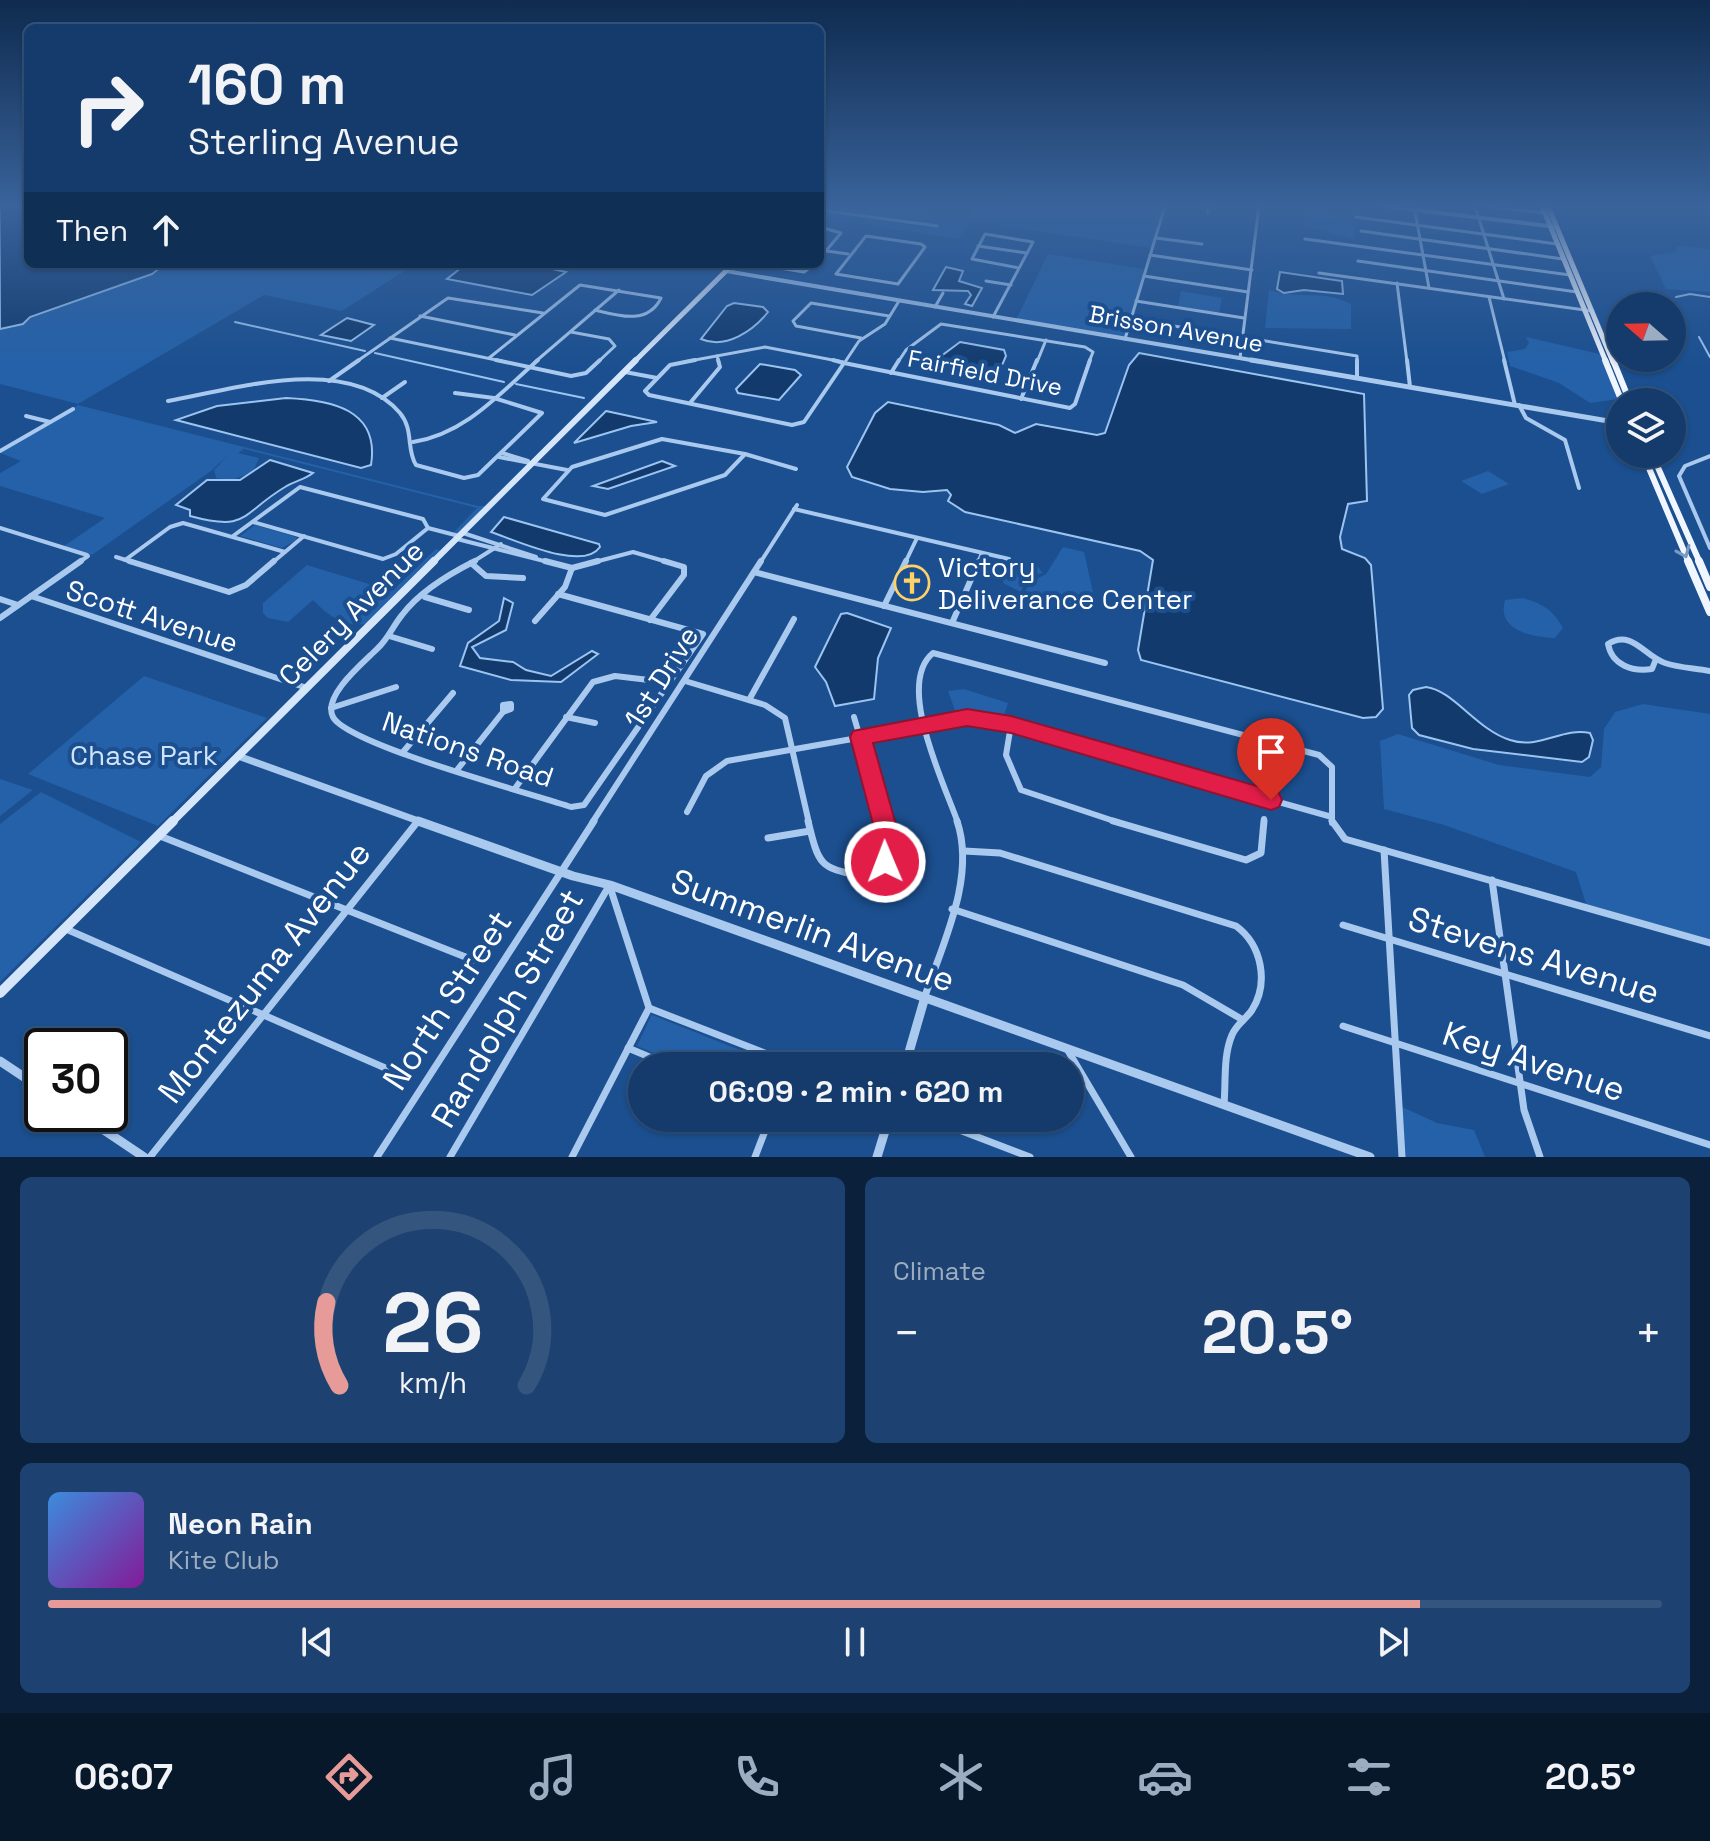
<!DOCTYPE html>
<meta charset="utf-8">
<style>
:root{--surface:#143b6b;--page:#1d4271;--text:#f1f3f6;--muted:#9dadc1;--line:#33557e;--accent:#e69b98}
body{margin:0;font-family:"Space Grotesk",sans-serif;background:var(--page);color:var(--text);height:100vh;display:flex;flex-direction:column;font-size:30px;white-space:nowrap}
*{box-sizing:border-box;margin:0}
p{font-size:26px;color:var(--muted)}
.icon{flex:none;width:44px;height:44px;fill:none;stroke:currentColor;stroke-width:2;stroke-linecap:round;stroke-linejoin:round}
.map{position:relative;height:1157px;overflow:hidden}
.details{display:flex;flex-direction:column;gap:20px;padding:20px;background:#0b203b;flex:1}
.details>*{flex:none}
.guide{position:absolute;left:24px;top:24px;width:800px;height:244px;border-radius:12px;box-shadow:0 2px 6px #0004,0 0 0 2px var(--line);background:#143b6b;color:var(--text);overflow:hidden}
.needle{width:52px;rotate:290deg}
.buttons{position:absolute;left:1606px;top:292px;display:grid;gap:16px}
.buttons a{display:grid;place-items:center;width:80px;height:80px;border-radius:50%;background:var(--surface);box-shadow:0 2px 6px #0004,0 0 0 2px var(--line);font-size:40px}
.speed{position:absolute;left:24px;top:1028px;display:flex;gap:16px;font-size:40px;font-weight:700;text-align:center}
.speed>*{display:grid;place-content:center;width:104px;height:104px;border-radius:50%;background:var(--surface);box-shadow:0 2px 6px #0004,0 0 0 2px var(--line);line-height:1}
.speed .limit{border:4px solid #111;border-radius:12px;background:#fff;color:#111}
.pin{position:absolute;display:grid;place-items:center;width:68px;height:68px;color:#fff;margin:-82px -34px;border-radius:50% 50% 50% 0;rotate:-45deg;box-shadow:0 0 8px #0007}
.pin .icon{rotate:45deg}
.me{position:absolute;width:88px;margin:-44px;rotate:359deg;stroke-linejoin:round;filter:drop-shadow(0 0 6px #0008)}
.turn{display:flex;align-items:center;gap:28px;height:168px;padding:0 32px;font-size:36px}
.turn .icon{width:104px;height:104px;stroke-width:2.5}
.turn b{display:block;font-size:56px;line-height:68px}
.then{display:flex;align-items:center;height:76px;padding:0 32px;background:#0003;gap:16px;font-size:30px}
.big{font-size:60px;font-weight:800;line-height:1.1}
.details .tile{flex:1;display:flex;flex-direction:column;justify-content:center;gap:12px;min-width:0;padding:0 28px;border-radius:12px;background:var(--page)}
.details .dial{align-items:center;gap:0}
.dial svg{height:208px;overflow:visible;fill:none;stroke:var(--line);stroke-width:7;stroke-linecap:round;text-anchor:middle}
.dial text{fill:var(--text);stroke:none}
.song{display:flex;align-items:center;gap:24px}
.cover{width:96px;height:96px;border-radius:12px;background:linear-gradient(135deg,hsl(210 70% 55%),hsl(290 70% 35%))}
.played{height:8px;border-radius:4px;background:linear-gradient(90deg,var(--accent) 85%,var(--line) 85%)}
.keys{display:flex;justify-content:space-around;direction:ltr}
.heat{display:flex;justify-content:space-between;align-items:center;font-size:44px;direction:ltr}
.details .tiles{flex:1;display:grid;gap:20px;grid-template-columns:1fr 1fr}
.tile:last-child{grid-column:span 2}
.trip{position:absolute;left:628px;top:1052px;width:456px;height:80px;border-radius:40px;background:var(--surface);box-shadow:0 2px 6px #0004,0 0 0 2px var(--line);font-weight:800;line-height:80px;text-align:center}
.dock{display:flex;height:128px;justify-content:space-around;align-items:center;background:#08182b;color:var(--muted)}
.dock .icon{width:56px;height:56px}
.dock .selected{color:var(--accent)}
.dock b{font-size:36px;color:var(--text)}
.map>svg:first-child{display:block}
</style>
<div class="map">
<svg width="1710" height="1157" viewBox="0 0 1710 1157">
<rect width="100%" height="100%" fill="#1b4f8f"/>
<g fill="#2461a8">
<polygon points="824,206 869,206 967,221 976,206 997,206 997,213 1052,208 1049,206 1163,206 1151,248 970,221 958,239 820,218 820,211 927,227 939,227 820,210"/>
<polygon points="1305,212 1354,219 1354,239 1305,226"/>
<polygon points="1678,246 1710,249 1710,292 1666,289 1650,256 1674,252"/>
<polygon points="1048,254 1144,269 1124,338 1016,320"/>
<polygon points="167,264 400,264 412,266 342,311 264,295 78,404 0,384 0,330 24,325 31,318 153,275"/>
<path d="M1269,290C1296,300 1322,289 1351,304V329L1265,328Z"/>
<polygon points="1181,291 1222,298 1219,313 1178,306"/>
<polygon points="1526,337 1600,354 1618,399 1590,403 1559,383 1510,366 1507,352 1525,349 1529,343"/>
<polygon points="78,405 478,506 487,506 459,534 453,533 477,508 244,449 238,453 259,458 253,472 232,480 216,478 214,470 228,455 211,471 72,569 92,555 64,546 105,518 0,486 0,473 21,461 0,453"/>
<polygon points="1488,471 1509,484 1482,494 1461,481"/>
<polygon points="255,525 296,537 297,540 282,548 240,536"/>
<path d="M1063,547L1084,552L1093,592L1087,603C1061,608 1041,615 1023,594L1032,581L1046,574Z"/>
<path d="M436,549L442,551L369,623C346,629 328,616 313,600L288,622L268,618L263,613V603L307,565L392,591Z"/>
<polygon points="1009,558 1017,563 1032,560 1043,573 1027,577 1021,592 1003,583"/>
<path d="M1522,598C1542,603 1553,610 1563,628L1555,638C1533,637 1496,631 1505,600Z"/>
<polygon points="144,676 267,718 158,826 28,774"/>
<polygon points="964,689 1008,703 1003,719 978,714 957,716 948,691"/>
<polygon points="1643,704 1710,714 1710,940 1586,904 1576,872 1444,825 1384,809 1380,741 1398,734 1499,765 1590,777 1601,767 1604,729 1615,712"/>
<polygon points="0,779 33,790 0,816"/>
<polygon points="41,792 141,842 0,982 0,824"/>
<polygon points="652,1014 652,1015 780,1066 685,1066 637,1046"/>
<polygon points="1400,1106 1437,1123 1474,1130 1485,1157 1403,1157"/>
</g>
<g fill="#123a6d" stroke="#9cc4f0" stroke-width="2">
<polygon points="0,206 28,206 28,264 165,264 152,274 30,317 23,324 0,329"/>
<polygon points="466,264 529,264 566,272 532,295 447,279"/>
<polygon points="946,267 963,271 959,281 982,288 972,306 965,304 971,295 968,291 933,290"/>
<polygon points="1280,272 1342,281 1343,294 1304,290 1284,293 1277,289"/>
<path d="M734,303L763,307L768,312C754,330 726,350 701,339L727,306Z"/>
<polygon points="347,318 374,325 351,341 321,335"/>
<polygon points="960,342 1004,350 1006,356 999,372 991,374 932,363"/>
<polygon points="1139,353 1364,394 1367,501 1348,504 1340,537 1342,549 1365,558 1371,565 1383,709 1376,717 1363,718 1141,660 1138,650 1153,560 1140,551 965,512 948,501 951,495 947,490 923,492 890,489 852,477 847,467 875,413 888,402 999,425 1015,433 1036,424 1097,435 1105,433 1129,365"/>
<polygon points="760,364 795,370 801,375 779,400 738,393 736,389"/>
<path d="M286,398C331,400 380,409 371,465L361,468L176,420L217,406Z"/>
<polygon points="606,411 657,422 631,426 574,443"/>
<path d="M270,460L313,473C304,480 294,481 285,487C240,514 249,532 190,516V510L176,505L207,480H240Z"/>
<polygon points="662,461 675,466 608,489 593,486"/>
<path d="M504,517L599,544L600,547C583,572 515,540 491,532Z"/>
<polygon points="504,598 513,603 506,630 472,647 480,658 513,662 526,670 551,676 592,651 598,654 561,682 511,680 460,666 468,643 499,621"/>
<polygon points="847,613 891,628 878,658 874,699 835,706 826,682 815,667 841,614"/>
<path d="M1426,687C1453,690 1477,730 1510,740C1539,750 1562,727 1590,733L1593,740L1589,757L1582,762L1473,749L1419,735L1412,728L1409,695L1413,690Z"/>
</g>
<g fill="none" stroke-linecap="round" stroke-linejoin="round">
<g stroke="#9cc4f0" stroke-width="2">
<polyline points="1676,297 1690,294 1710,297"/>
<polyline points="235,322 365,351"/>
<polyline points="1699,337 1710,357"/>
<polyline points="375,353 504,382"/>
<polyline points="516,384 584,398"/>
</g>
<g stroke="#a9c9ee" stroke-width="3">
<polyline points="1208,206 1208,213"/>
<polyline points="1414,206 1429,288"/>
<polyline points="1475,206 1504,299"/>
<polyline points="1484,206 1545,213"/>
<polyline points="820,210 937,226"/>
<polyline points="1356,217 1557,244"/>
<polyline points="820,227 841,233 820,258"/>
<polyline points="1361,231 1563,259"/>
<polygon points="866,236 921,244 925,247 898,284 836,274"/>
<polyline points="1156,238 1202,244"/>
<polyline points="1305,239 1570,275"/>
<polyline points="978,246 1027,253"/>
<polyline points="820,250 848,254"/>
<polyline points="1150,255 1252,270"/>
<polyline points="1358,261 1577,292"/>
<polyline points="767,266 804,272 815,264"/>
<polyline points="1319,273 1592,311"/>
<polyline points="1144,276 1248,292"/>
<polyline points="986,281 1011,285"/>
<polyline points="1397,283 1407,362"/>
<polyline points="1489,297 1505,362"/>
<polyline points="1136,301 1244,318"/>
<polyline points="935,307 943,293"/>
<polyline points="420,316 515,335"/>
<polyline points="993,317 1033,242 985,234 972,259 1019,268"/>
<polyline points="1131,319 1357,356 1357,362"/>
<polyline points="571,332 609,339 615,346 598,362"/>
<polyline points="390,338 506,362"/>
<polyline points="861,338 796,326 793,321 811,303 889,316"/>
<polyline points="1125,339 1165,206"/>
<polyline points="717,356 719,362"/>
<path d="M489,358L580,285L661,298C648,325 619,316 595,310"/>
<polyline points="1240,358 1259,206"/>
<polyline points="356,362 448,298 543,313"/>
<polyline points="535,362 619,290"/>
<polyline points="684,362 765,347 843,362"/>
<polyline points="845,362 859,341 885,324 899,301"/>
<polyline points="898,362 906,350 941,324 1085,347 1093,352 1089,362"/>
<polyline points="1037,362 1046,340"/>
</g>
<g stroke="#a9c9ee" stroke-width="4">
<polyline points="496,360 571,376 586,373 600,360"/>
<polyline points="695,360 670,365 645,391 649,395 792,425 804,422 844,363"/>
<polyline points="833,360 844,363"/>
<polyline points="1357,360 1357,378"/>
<polyline points="1407,360 1410,387"/>
<polyline points="1504,360 1515,405"/>
<polyline points="844,363 1070,408 1075,404 1090,360"/>
<polyline points="625,372 657,378"/>
<polyline points="891,373 899,360"/>
<polyline points="329,381 359,360"/>
<polyline points="382,398 405,382"/>
<polyline points="1021,399 1037,360"/>
<path d="M168,401C234,389 348,353 400,413C414,430 406,449 416,465L464,478L478,475L542,413L494,398L455,393"/>
<polyline points="690,403 720,367 718,360"/>
<polyline points="1519,405 1526,418 1565,440 1579,488"/>
<polyline points="26,416 50,422"/>
<polygon points="662,439 745,454 725,475 605,515 543,499 572,467"/>
<path d="M413,442C465,434 499,394 538,360"/>
<polyline points="0,451 73,409"/>
<polyline points="502,453 528,461"/>
<polyline points="745,454 796,469"/>
<polyline points="1710,456 1685,466 1679,476 1710,548"/>
<polyline points="499,457 567,470"/>
<polyline points="794,509 1009,559"/>
<polyline points="253,522 383,559 396,554 428,528"/>
<polyline points="0,528 87,555"/>
<polyline points="463,533 536,557"/>
<polyline points="233,536 300,487 423,519 428,528 459,536"/>
<polyline points="457,539 552,563"/>
<polyline points="116,557 136,563"/>
<polyline points="125,560 170,527 183,523 285,552"/>
<polyline points="78,563 88,556"/>
<polyline points="272,563 304,536"/>
<polyline points="471,563 501,544"/>
<polyline points="591,563 633,552 671,563"/>
<polyline points="760,563 797,505"/>
<polyline points="905,563 917,538"/>
<polyline points="978,563 982,553"/>
</g>
<g stroke="#a9c9ee" stroke-width="6">
<polyline points="129,561 229,592 246,585 274,561"/>
<path d="M475,561C449,574 420,591 402,615C393,626 388,639 377,649C364,662 322,696 333,717C348,745 533,794 571,807L584,805L703,634L558,594"/>
<polyline points="545,561 572,568"/>
<polyline points="471,563 486,576 523,578"/>
<polyline points="572,568 598,561"/>
<polyline points="754,572 1105,663"/>
<polyline points="31,596 307,688"/>
<polyline points="425,597 469,610"/>
<polyline points="0,599 18,605"/>
<polyline points="884,606 906,561"/>
<polyline points="0,618 81,561"/>
<polyline points="650,620 684,575 684,567 664,561"/>
<polyline points="535,621 565,587 572,568"/>
<polyline points="952,623 979,561"/>
<polyline points="389,636 432,649"/>
<path d="M1656,659L1652,669C1632,672 1612,665 1608,644C1632,629 1644,656 1665,663C1679,668 1695,668 1710,671"/>
<polyline points="685,681 765,705 785,718 809,823"/>
<polyline points="749,700 794,619"/>
<polygon points="511,704 511,709 503,712 503,705"/>
<polyline points="331,708 396,687"/>
<polyline points="566,717 595,723"/>
<polyline points="854,717 885,823"/>
<polyline points="1011,725 1006,755 1021,790 1120,823"/>
<polyline points="403,752 453,693"/>
<polyline points="457,770 503,712"/>
<polyline points="516,787 593,682 615,676 666,682"/>
<polyline points="687,812 706,776 727,761 977,717 1332,817"/>
<polyline points="416,823 418,820"/>
<polyline points="592,823 761,561"/>
<path d="M958,823C944,783 895,684 933,653L1319,755L1332,767V823"/>
<polyline points="1264,823 1264,819"/>
</g>
<g stroke="#a9c9ee" stroke-width="7">
<path d="M808,821C820,871 821,867 870,878L887,856L885,821"/>
<polyline points="1113,821 1246,860 1261,853 1264,821"/>
<polyline points="1332,821 1345,839 1710,943"/>
<polyline points="160,836 473,960"/>
<polyline points="768,838 810,831"/>
<polyline points="1384,850 1402,1157"/>
<path d="M964,851L1000,853L1236,926C1262,945 1269,983 1252,1010C1246,1019 1236,1025 1232,1035C1223,1056 1226,1082 1224,1104"/>
<polyline points="1492,880 1524,1110 1540,1157"/>
<polyline points="952,909 1183,985 1243,1020"/>
<polyline points="1343,925 1710,1036"/>
<polyline points="66,929 399,1074"/>
<path d="M925,996C943,943 976,877 957,821"/>
<polyline points="649,1008 798,1066"/>
<polyline points="1343,1026 1710,1145"/>
<polyline points="628,1048 671,1066"/>
<polyline points="1067,1049 1131,1157"/>
<polyline points="928,1118 1030,1157"/>
<polyline points="150,1157 418,821"/>
<polyline points="377,1157 594,821"/>
<polyline points="450,1157 609,886"/>
<polyline points="572,1157 649,1008 610,887"/>
<polyline points="755,1157 770,1118"/>
</g>
<g stroke="#a9c9ee" stroke-width="4">
<polyline points="1383,206 1557,227"/>
<polyline points="726,271 1263,362"/>
</g>
<polyline stroke="#a9c9ee" stroke-width="5" points="1251,360 1620,423"/>
<polyline stroke="#a9c9ee" stroke-width="7" points="238,756 424,823"/>
<g stroke="#a9c9ee" stroke-width="9">
<polyline points="418,821 573,876 610,885 1370,1157"/>
<polyline points="0,1061 42,1089"/>
<polyline points="905,1066 925,997"/>
<polyline points="80,1114 144,1157"/>
<polyline points="877,1157 889,1118"/>
</g>
<polyline stroke="#d6e6fa" stroke-width="5" points="634,362 733,264"/>
<polyline stroke="#d6e6fa" stroke-width="6" points="432,563 636,360"/>
<polyline stroke="#d6e6fa" stroke-width="8" points="171,823 434,561"/>
<polyline stroke="#d6e6fa" stroke-width="10" points="0,993 173,821"/>
<g stroke="#f0f6ff" stroke-width="5">
<polyline points="1542,206 1606,362"/>
<polyline points="1548,206 1613,362"/>
</g>
<g stroke="#f0f6ff" stroke-width="6">
<polyline points="1605,360 1622,402"/>
<polyline points="1613,360 1630,402"/>
<polyline points="1643,454 1689,563"/>
<polyline points="1652,454 1700,563"/>
</g>
<g stroke="#f0f6ff" stroke-width="8">
<polyline points="1688,561 1710,612"/>
<polyline points="1699,561 1710,587"/>
</g>
</g>
<defs><path id="oneway-chevron" d="M-2-3.5L2.5 0L-2 3.5" fill="none" stroke-width="1.6" stroke-linecap="round" stroke-linejoin="round" transform="scale(2)"/></defs>
<use stroke="#7b9ac1" href="#oneway-chevron" transform="translate(1684 552) rotate(67)"/>
<linearGradient id="sky" x2="0" y2="1"><stop stop-color="#0f2b4f"/><stop offset="0.56" stop-color="#39639b"/><stop offset="1" stop-color="#39639b" stop-opacity="0"/></linearGradient>
<rect width="1710" height="368" fill="url(#sky)"/>
<polygon fill="#e11d48" stroke="#92132f" stroke-width="2" points="967,709 1011,716 1271,790 1279,793 1282,800 1279,807 1271,810 1011,733 967,726 873,743 900,839 893,870 885,873 876,870 873,862 877,839 850,737 853,731"/>
<defs>
<g id="church-ring" transform="scale(1.8)"><circle r="9.5" fill="#1b4f8f" stroke="#ffd166" stroke-width="1.5"/><path d="M-1.2-6h2.4v3.5h3.3v2.4h-3.3V6h-2.4V-.1h-3.3v-2.4h3.3Z" fill="#ffd166"/></g>
</defs>
<g fill-rule="evenodd">
<use href="#church-ring" x="912" y="583"/>
</g>
<g text-anchor="middle" stroke-width="8" stroke-linejoin="round" paint-order="stroke">
<g font-size="24" fill="#fff" stroke="#1b4f8f">
<text transform="translate(1176 329) rotate(10)" y="8">Brisson Avenue</text>
<text transform="translate(985 373) rotate(11)" y="8">Fairfield Drive</text>
</g>
<g font-size="28" fill="#fff" stroke="#1b4f8f" text-anchor="start">
<text x="938" y="577">Victory<tspan x="938" dy="32">Deliverance Center</tspan></text>
</g>
<g font-size="28" fill="#fff" stroke="#1b4f8f">
<text transform="translate(351 613) rotate(-45)" y="10">Celery Avenue</text>
<text transform="translate(152 616) rotate(18)" y="10">Scott Avenue</text>
<text transform="translate(661 677) rotate(-58)" y="10">1st Drive</text>
<text transform="translate(468 749) rotate(19)" y="10">Nations Road</text>
</g>
<g font-size="28" fill="#cfe3fa" stroke="#1b4f8f">
<text x="144" y="765">Chase Park</text>
</g>
<g font-size="34" fill="#fff" stroke="#1b4f8f">
<text transform="translate(813 930) rotate(20)" y="12">Summerlin Avenue</text>
<text transform="translate(1534 955) rotate(17)" y="12">Stevens Avenue</text>
<text transform="translate(264 972) rotate(-52)" y="12">Montezuma Avenue</text>
<text transform="translate(447 1000) rotate(-57)" y="12">North Street</text>
<text transform="translate(507 1008) rotate(-60)" y="12">Randolph Street</text>
<text transform="translate(1534 1061) rotate(18)" y="12">Key Avenue</text>
</g>
</g>
</svg>
<div class="buttons">
<a><svg class="needle" viewBox="-14 -14 28 28"><path d="M0-13l5 13h-10z" fill="#e53935"/><path d="M0 13l5-13h-10z" fill="#9dadc1"/></svg></a>
<a><svg class="icon" aria-label="layers" viewBox="0 0 24 24"><path d="M12 4l9 5-9 5-9-5zM3 14l9 5 9-5"/></svg></a>
</div>
<div class="speed"><div class="limit">30</div></div>
<div class="pin" style="left:1271px;top:800px;background:#d93025"><svg class="icon" aria-label="arrive" viewBox="0 0 24 24"><path d="M6 21V4h12l-3 4 3 4H6"/></svg></div>
<svg class="me" style="left:885px;top:862px" viewBox="-20 -20 40 40"><circle r="17" fill="#e11d48" stroke="#fff" stroke-width="3"/><path d="M0-11L8 9 0 5-8 9z" fill="#fff"/></svg>
<div class="trip">06:09 · 2 min · 620 m</div>
<div class="guide">
<div class="turn"><svg class="icon" aria-label="right" viewBox="0 0 24 24"><path d="M7 20v-9h11M14 6l5 5-5 5"/></svg><div><b>160 m</b>Sterling Avenue</div></div>
<div class="then">Then<svg class="icon" aria-label="ahead" viewBox="0 0 24 24"><path d="M12 20V5M6 11l6-6 6 6"/></svg></div>
</div>
</div>
<section class="details">
<div class="tiles">
<div class="tile dial"><svg viewBox="0 0 100 80">
<path d="M14 69A42 42 0 1 1 86 69"/>
<path d="M14 69A42 42 0 0 1 9 37" stroke="#e69b98"/>
<text x="50" y="56" font-size="32" font-weight="700">26</text>
<text x="50" y="72" font-size="11">km/h</text>
</svg></div>
<div class="tile"><p>Climate</p>
<div class="heat"><a>−</a><b class="big">20.5°</b><a>+</a></div>
</div>
<div class="tile">
<div class="song"><i class="cover"></i><div><b>Neon Rain</b><p>Kite Club</p></div></div>
<div class="played"></div>
<div class="keys"><svg class="icon" aria-label="previous" viewBox="0 0 24 24"><path d="M18 5L8 12l10 7zM5 5v14"/></svg><svg class="icon" aria-label="pause" viewBox="0 0 24 24"><path d="M8 5v14M16 5v14"/></svg><svg class="icon" aria-label="next" viewBox="0 0 24 24"><path d="M6 5l10 7-10 7zM19 5v14"/></svg></div>
</div>
</div>
</section>
<nav class="dock">
<b>06:07</b>
<svg class="icon selected" aria-label="directions" viewBox="0 0 24 24"><path d="M12 3l9 9-9 9-9-9zM9 14v-3h6M13 9l2 2-2 2"/></svg>
<svg class="icon" aria-label="music" viewBox="0 0 24 24"><path d="M9 18V5l10-2v13"/><circle cx="6" cy="18" r="3"/><circle cx="16" cy="16" r="3"/></svg>
<svg class="icon" aria-label="phone" viewBox="0 0 24 24"><path d="M5 4h4l2 5-3 2q2 4 5 5l2-3 5 2v4C11 20 4 13 5 4z"/></svg>
<svg class="icon" aria-label="climate" viewBox="0 0 24 24"><path d="M12 3v18M4 7l16 10M4 17L20 7"/></svg>
<svg class="icon" aria-label="car" viewBox="0 0 24 24"><path d="M5 17H2v-5l4-1 3-4h7l3 4 3 1v5h-3M9 17h6M6 11h13"/><circle cx="7" cy="17" r="2"/><circle cx="17" cy="17" r="2"/></svg>
<svg class="icon" aria-label="filters" viewBox="0 0 24 24"><path d="M4 7h16M4 17h16"/><circle cx="9" cy="7" r="2"/><circle cx="15" cy="17" r="2"/></svg>
<b>20.5°</b>
</nav>
